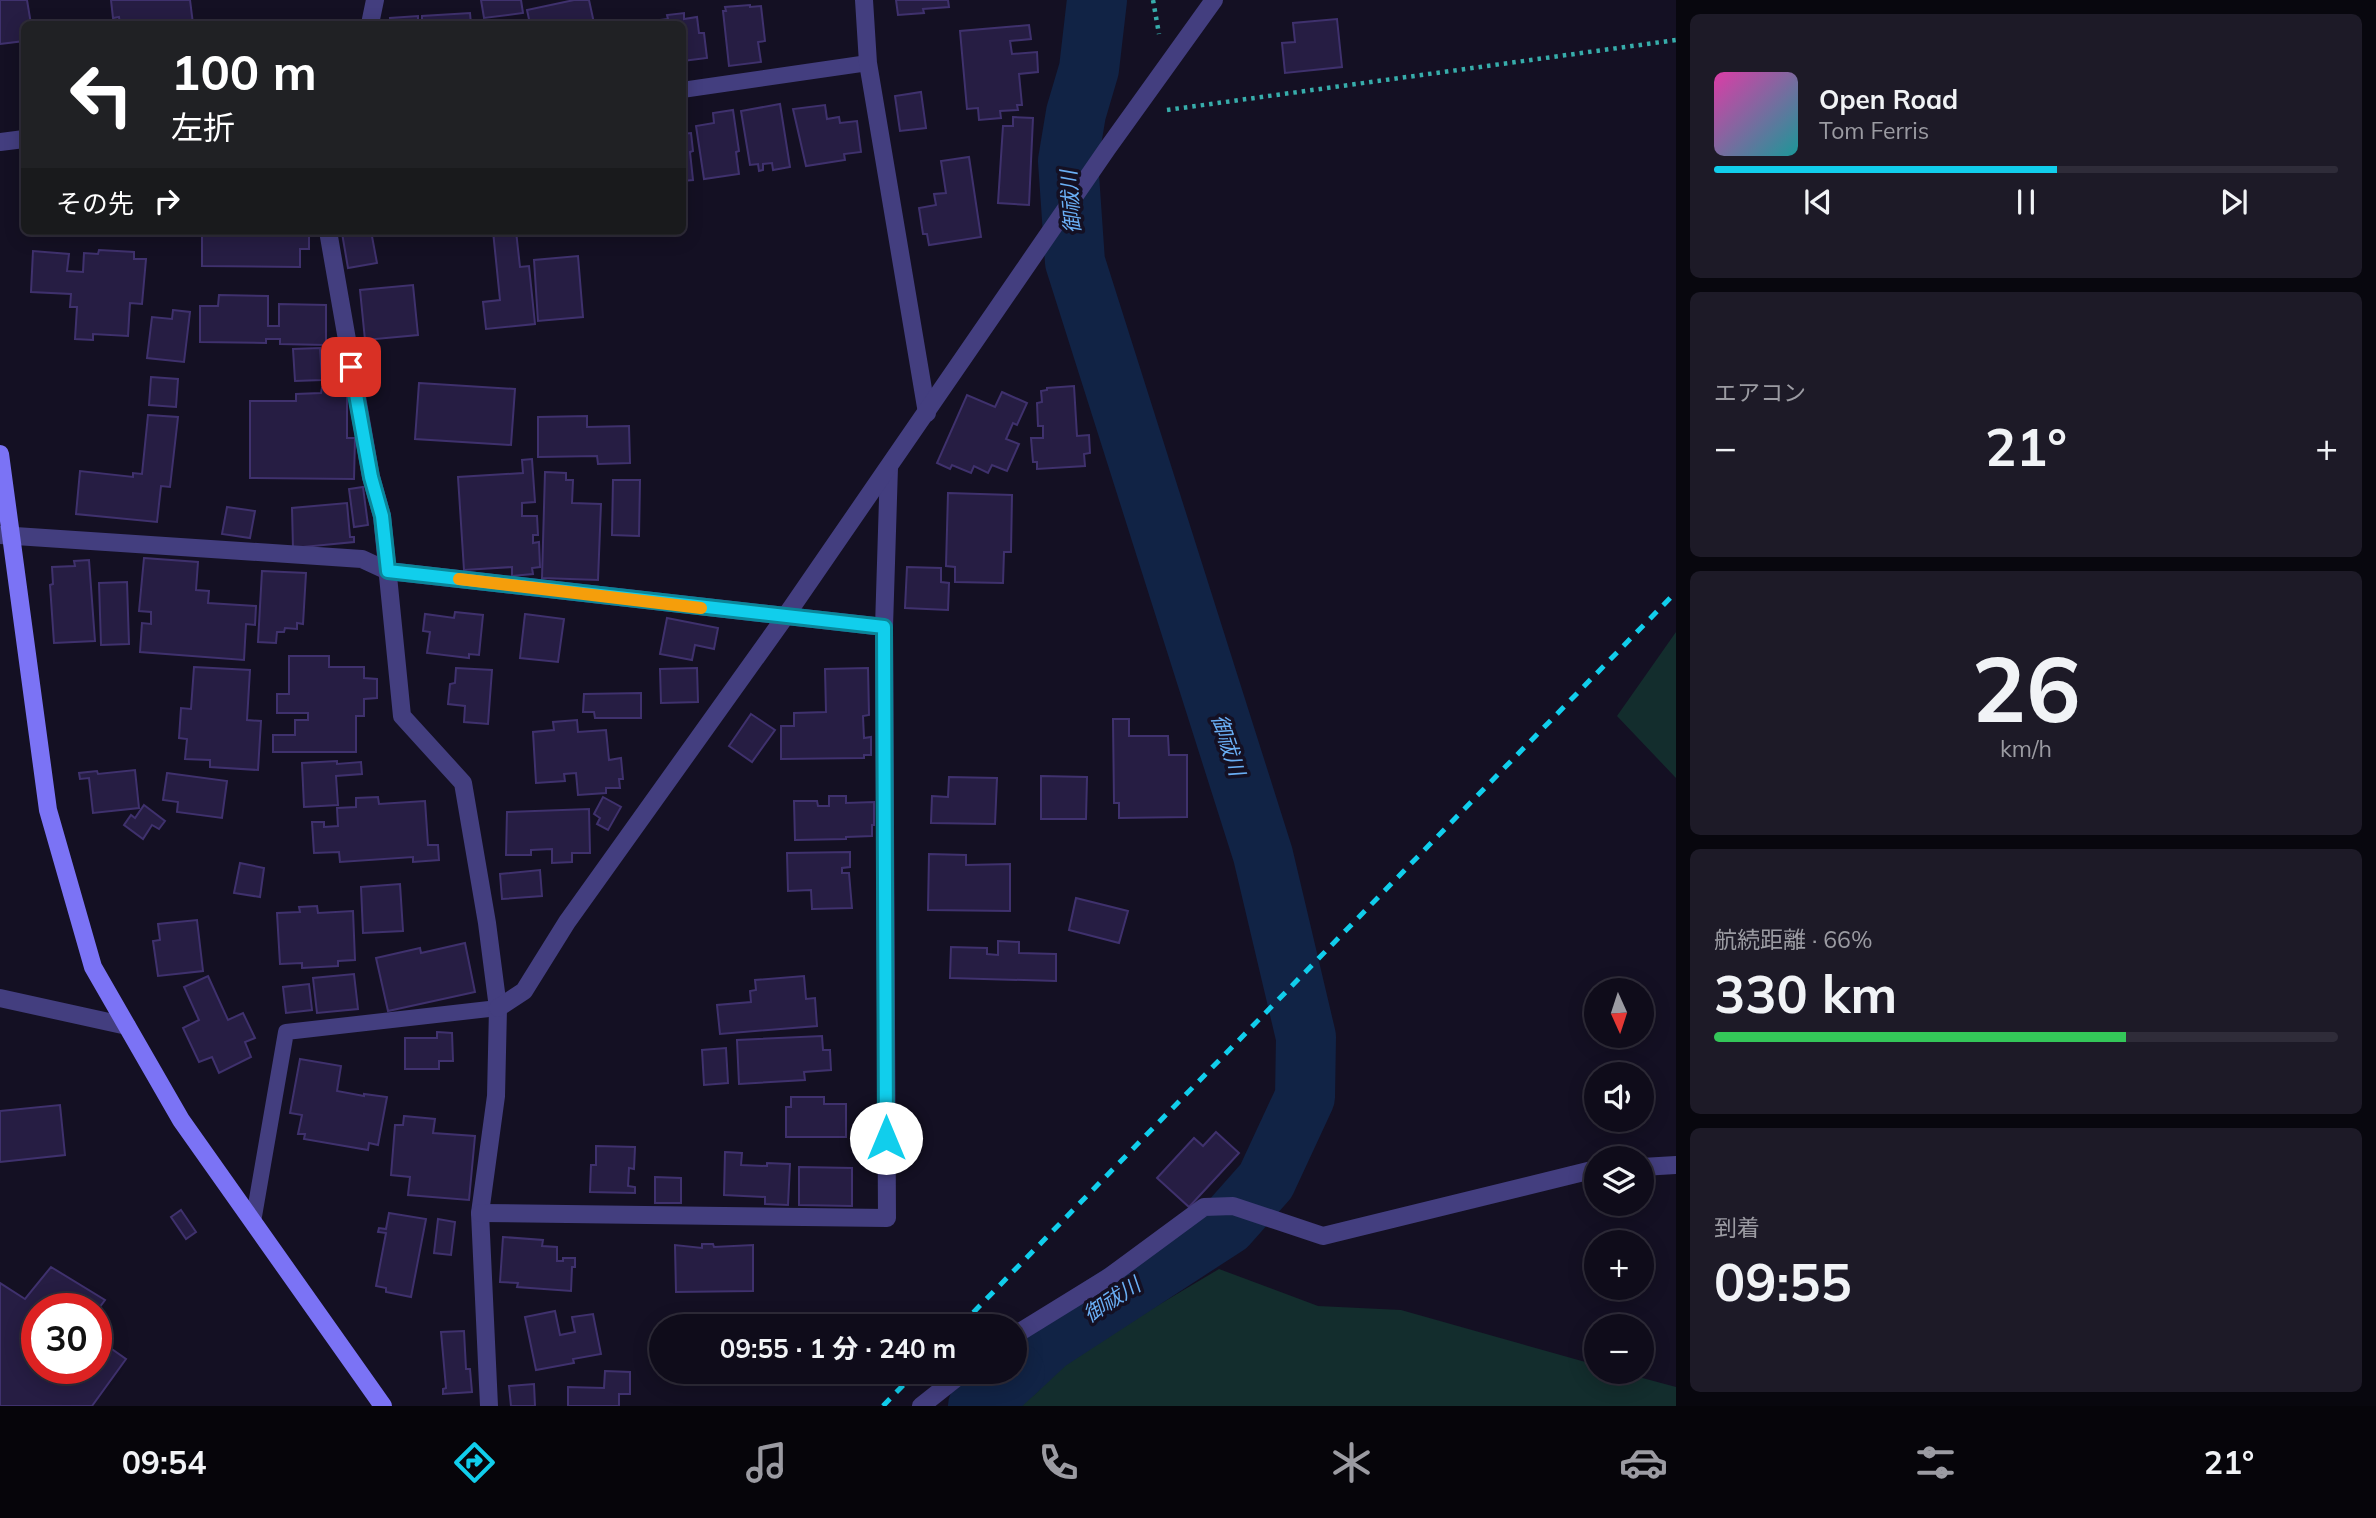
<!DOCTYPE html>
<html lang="ja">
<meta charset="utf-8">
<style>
:root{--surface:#0f0c1a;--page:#1d1a27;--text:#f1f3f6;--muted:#9b9ba2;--line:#2f2c39;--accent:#11ceec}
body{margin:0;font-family:Mulish,"Noto Sans JP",sans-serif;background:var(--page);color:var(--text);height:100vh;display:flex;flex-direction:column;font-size:26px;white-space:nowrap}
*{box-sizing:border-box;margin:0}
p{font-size:23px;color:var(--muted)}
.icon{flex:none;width:38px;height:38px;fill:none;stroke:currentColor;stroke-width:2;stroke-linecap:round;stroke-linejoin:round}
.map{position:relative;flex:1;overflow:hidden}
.panel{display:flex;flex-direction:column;gap:14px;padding:14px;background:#08070e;width:700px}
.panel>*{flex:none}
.guide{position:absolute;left:21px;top:21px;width:665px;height:214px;border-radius:10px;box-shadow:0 4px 18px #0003,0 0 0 2px var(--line);background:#202124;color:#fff;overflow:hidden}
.needle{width:46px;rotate:177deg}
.buttons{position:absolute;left:1584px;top:978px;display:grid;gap:14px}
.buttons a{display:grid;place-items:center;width:70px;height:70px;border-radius:50%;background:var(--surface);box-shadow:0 4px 18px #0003,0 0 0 2px var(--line);font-size:35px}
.speed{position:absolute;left:21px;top:1293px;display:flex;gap:14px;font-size:35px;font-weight:700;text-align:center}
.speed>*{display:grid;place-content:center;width:91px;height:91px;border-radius:50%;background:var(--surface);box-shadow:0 4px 18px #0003,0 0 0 2px var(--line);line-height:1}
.speed .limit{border:10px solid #d22;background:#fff;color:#111}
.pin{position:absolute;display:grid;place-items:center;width:60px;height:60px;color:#fff;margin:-30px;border-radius:14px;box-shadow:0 4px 10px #0006}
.me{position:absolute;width:77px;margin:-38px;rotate:0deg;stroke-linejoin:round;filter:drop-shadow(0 0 5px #0008)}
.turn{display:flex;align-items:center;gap:24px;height:147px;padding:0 35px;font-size:32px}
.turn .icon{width:91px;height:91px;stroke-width:2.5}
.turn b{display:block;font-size:49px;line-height:60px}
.then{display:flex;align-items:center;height:66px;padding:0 35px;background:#0003;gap:14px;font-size:26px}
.big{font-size:52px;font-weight:700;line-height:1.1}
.panel .card{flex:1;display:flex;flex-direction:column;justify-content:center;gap:10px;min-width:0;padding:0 24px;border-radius:10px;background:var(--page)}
.panel .dial{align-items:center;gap:0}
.dial b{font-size:91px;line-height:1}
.song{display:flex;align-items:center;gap:21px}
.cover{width:84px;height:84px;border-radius:10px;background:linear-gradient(135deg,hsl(320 70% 55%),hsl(180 70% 35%))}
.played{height:7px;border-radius:4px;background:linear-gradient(90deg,var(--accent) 55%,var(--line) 55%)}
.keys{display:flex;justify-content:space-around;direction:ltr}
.heat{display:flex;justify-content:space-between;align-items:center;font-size:38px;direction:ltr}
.charge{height:10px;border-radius:5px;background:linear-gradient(90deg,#34c759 66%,var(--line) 0)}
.trip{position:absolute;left:649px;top:1314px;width:378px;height:70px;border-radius:35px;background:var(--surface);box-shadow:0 4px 18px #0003,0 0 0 2px var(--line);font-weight:700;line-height:70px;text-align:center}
.tabs{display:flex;height:112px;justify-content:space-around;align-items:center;background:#06050a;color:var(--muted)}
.tabs .icon{width:49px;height:49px}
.tabs .on{color:var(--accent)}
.tabs b{font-size:32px;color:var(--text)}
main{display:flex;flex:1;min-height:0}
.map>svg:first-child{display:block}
</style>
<main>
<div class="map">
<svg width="1676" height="1406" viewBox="0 0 1676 1406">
<rect width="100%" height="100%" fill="#141023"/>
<g fill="#132d2d">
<polygon points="1676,632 1676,778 1617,716"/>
<polygon points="1219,1269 1318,1306 1401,1310 1596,1365 1596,1372 1620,1372 1676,1387 1676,1406 1005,1406 1034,1379"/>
</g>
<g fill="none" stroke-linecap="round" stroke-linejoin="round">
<g stroke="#112345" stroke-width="60">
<polyline points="1015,1372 1047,1342 1227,1225 1266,1181 1305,1097 1306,1037 1263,855 1075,262 1068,161 1076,113 1089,69 1097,0"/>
<polyline points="978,1406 1015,1372"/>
</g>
</g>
<g fill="#261d43" stroke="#3f316d" stroke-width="2">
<polygon points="0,0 27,0 31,24 24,24 24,41 0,44"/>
<polygon points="111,0 190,0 193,24 120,24 119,17 113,18"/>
<polygon points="481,0 521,0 523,13 484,18"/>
<polygon points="574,0 589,0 594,23 530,24 527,10"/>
<polygon points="896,0 948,0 949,7 923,9 924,13 898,15"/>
<polygon points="750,5 750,7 761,6 765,41 758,42 761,62 729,66 723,11 726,11 725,7"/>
<polygon points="470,13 471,24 483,24 422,24 422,16"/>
<polygon points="684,13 684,19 697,17 699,33 704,33 707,58 682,61 682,24 645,24 645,22 668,19 667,15"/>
<polygon points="418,16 418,24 390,24 390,18"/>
<polygon points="1337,19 1342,67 1285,73 1282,43 1295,42 1293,23"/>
<polygon points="1029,25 1031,39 1010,41 1012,54 1037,52 1038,72 1019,74 1022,105 1017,105 1018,110 1000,111 1001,118 979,120 978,108 967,109 960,31"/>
<polygon points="921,92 926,128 900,131 895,96"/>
<polygon points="780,104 790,167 773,170 772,163 763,164 763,170 759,171 758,164 750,165 741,111"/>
<polygon points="825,105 827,119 839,117 840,123 857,121 861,152 844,154 845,160 806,166 793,109"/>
<polygon points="733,110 739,151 736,152 739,174 704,179 696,126 714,123 713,113"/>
<polygon points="1013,117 1033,118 1029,205 998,203 1003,126 1013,126"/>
<polygon points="691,133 693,151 690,152 693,180 682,181 682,134"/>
<polygon points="969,157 981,237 929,245 927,234 923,234 919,208 936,205 934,194 946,193 941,161"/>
<polygon points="202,231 309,231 309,249 300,249 300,267 202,266"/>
<polygon points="355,231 371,231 377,263 348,268 342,233"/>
<polygon points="493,231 516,231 520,267 529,266 535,324 486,329 483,302 500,300"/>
<polygon points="99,250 134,252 134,259 146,259 142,304 130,303 128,336 93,334 93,340 75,339 77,307 70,307 71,294 31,292 33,251 69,254 67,271 83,272 84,253 98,254"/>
<polygon points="578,256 583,317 538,321 534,260"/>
<polygon points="413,285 418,335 365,340 360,290"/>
<polygon points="219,295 268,296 268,326 279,326 279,304 326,305 326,345 280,344 280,339 266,339 266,343 200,342 200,306 218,306"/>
<polygon points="173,310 190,312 184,362 147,358 152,317 172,319"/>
<polygon points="320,348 322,380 295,381 293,349"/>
<polygon points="151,377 178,379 176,407 149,405"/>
<polygon points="419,383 515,389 511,445 415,439"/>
<polygon points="1074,386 1077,436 1089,435 1090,453 1084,454 1085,466 1037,469 1037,462 1033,462 1031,438 1043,438 1043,426 1038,426 1037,403 1042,402 1041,391 1047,390 1047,388"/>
<polygon points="322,388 347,388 347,438 355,438 354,479 250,478 250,401 296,401 296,394 321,393"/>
<polygon points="1002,392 1027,403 1017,425 1013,423 1006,439 1019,444 1007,471 992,465 988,473 974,466 971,473 952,465 950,469 937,463 967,395 995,407"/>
<polygon points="148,415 178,417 170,487 161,486 157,522 76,514 80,471 133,477 133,473 142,474"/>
<polygon points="587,416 587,427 629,426 630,463 598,464 597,456 538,457 538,417"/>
<polygon points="532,459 535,502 522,503 522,516 537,516 538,535 533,535 533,543 539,542 540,567 532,568 533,574 512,576 512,567 464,570 458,477 523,473 522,460"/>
<polygon points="545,472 566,473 566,480 573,480 572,503 601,504 598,580 542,578"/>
<polygon points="613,480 640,480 639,536 612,535"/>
<polygon points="363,487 368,525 354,527 349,489"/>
<polygon points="948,493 1012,495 1011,552 1004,552 1003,583 955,582 955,567 946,566"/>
<polygon points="347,503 350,537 354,537 354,542 293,548 292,508"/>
<polygon points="227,507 255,511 250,538 222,534"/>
<polygon points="144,558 198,562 196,590 209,591 208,603 256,606 255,625 246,624 244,660 140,652 142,623 151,624 151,612 139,611"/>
<polygon points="89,560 95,641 54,643 50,585 53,584 52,567 75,566 74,561"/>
<polygon points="907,567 941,568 941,582 949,583 948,610 905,608"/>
<polygon points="262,571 306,573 303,624 297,623 297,629 285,628 284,632 277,632 276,643 258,642"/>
<polygon points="127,582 129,644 101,645 99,583"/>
<polygon points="455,612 483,615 479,655 469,654 469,658 427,653 430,632 423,631 425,614 454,618"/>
<polygon points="525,614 564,619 558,662 520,658"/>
<polygon points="667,618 718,628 714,649 695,645 692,660 660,654"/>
<polygon points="289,656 329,656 329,667 364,667 364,678 377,679 377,698 364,699 364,716 356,716 356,752 273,752 273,735 295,735 295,720 308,720 308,713 277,713 277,694 289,694"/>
<polygon points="194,667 250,670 247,720 261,721 258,770 210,767 210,760 185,759 187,739 179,738 181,708 191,709"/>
<polygon points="456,668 492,670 488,724 464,722 465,706 448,704 450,684 455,683"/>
<polygon points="697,668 698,702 661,703 660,669"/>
<polygon points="868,668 869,715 863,716 864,738 871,737 871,755 864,755 864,758 781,759 781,726 794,726 794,713 826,712 825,669"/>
<polygon points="641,693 641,718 595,718 594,712 583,712 584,694"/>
<polygon points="751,714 775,730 752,762 729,746"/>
<polygon points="1113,719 1129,719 1129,736 1168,736 1169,755 1187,755 1187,817 1119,818 1119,803 1114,803"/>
<polygon points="577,720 578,732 606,730 609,760 621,758 623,779 619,779 620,788 606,788 606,793 578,795 576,773 564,774 565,781 536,783 533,732 554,730 553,722"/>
<polygon points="337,761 337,764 361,762 362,774 336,776 338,805 304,807 302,763"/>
<polygon points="135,770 139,808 93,813 89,778 80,779 79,773 97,771 98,774"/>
<polygon points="167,773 227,781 222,818 177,812 178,802 163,800"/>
<polygon points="1041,776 1087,777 1086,819 1041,819"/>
<polygon points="949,777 997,778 995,824 931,823 932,796 948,797"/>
<polygon points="829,796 846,796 846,803 874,802 874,825 872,825 872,836 846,837 846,839 795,840 794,801 817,801 818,806 829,806"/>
<polygon points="378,797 379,804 425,801 428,845 438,845 439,860 413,862 413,857 340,862 339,852 314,853 312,822 324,822 324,827 338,826 337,808 356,807 356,798"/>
<polygon points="603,797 621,807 608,830 597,824 600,818 594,814"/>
<polygon points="144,805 165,821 159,829 152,825 143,839 124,825 131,815 135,818"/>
<polygon points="589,809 590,853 572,853 572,862 552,863 552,849 531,850 531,855 506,855 507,812"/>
<polygon points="850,852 850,867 842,868 842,873 849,873 852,908 812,909 811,890 788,891 787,853"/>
<polygon points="929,854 966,855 966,865 1010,864 1010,911 928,910"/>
<polygon points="240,863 264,868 260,897 234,893"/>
<polygon points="540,870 542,896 502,899 500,874"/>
<polygon points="400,884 403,931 363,933 361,887"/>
<polygon points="1076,898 1128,911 1119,943 1069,930"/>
<polygon points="317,906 318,913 353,911 355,960 338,961 338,966 302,968 302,963 280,964 277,913 300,912 299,907"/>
<polygon points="197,920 203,971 158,976 153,941 160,940 158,924"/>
<polygon points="998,941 1019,942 1019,953 1056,954 1056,981 950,978 951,947 987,948 987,954 998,955"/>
<polygon points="465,943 475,992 388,1011 376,958 420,948 421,953"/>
<polygon points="354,974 358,1009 317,1013 313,978"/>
<polygon points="208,976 228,1020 243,1013 255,1038 245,1042 251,1057 219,1073 212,1057 199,1062 183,1028 199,1020 184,987"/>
<polygon points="804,976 806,999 815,998 817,1026 720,1034 717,1005 751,1002 750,991 756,990 755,980"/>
<polygon points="309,984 312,1010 286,1013 283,987"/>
<polygon points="437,1032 452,1033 453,1061 439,1061 439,1069 405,1069 405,1038 437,1038"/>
<polygon points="822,1036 823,1050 830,1050 831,1070 804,1072 805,1080 739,1084 737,1040"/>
<polygon points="726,1048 728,1083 704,1085 702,1050"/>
<polygon points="300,1059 341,1066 337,1091 364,1096 364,1094 387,1097 378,1145 369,1143 368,1150 304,1139 305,1134 298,1134 302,1115 290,1113"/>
<polygon points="791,1097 824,1097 824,1104 846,1104 846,1137 786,1137 786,1107 791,1107"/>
<polygon points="60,1105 65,1155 0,1162 0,1111"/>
<polygon points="404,1116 435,1119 433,1133 475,1136 469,1200 408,1195 410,1177 391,1175 395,1125 403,1125"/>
<polygon points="1216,1132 1239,1153 1189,1207 1157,1178 1194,1138 1203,1146"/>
<polygon points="596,1146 635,1147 634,1169 629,1168 628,1186 635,1187 635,1193 590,1192 591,1165 596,1165"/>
<polygon points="725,1152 742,1153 741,1165 767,1166 767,1163 790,1164 788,1205 765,1204 765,1197 724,1195"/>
<polygon points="799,1167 852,1168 852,1206 799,1205"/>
<polygon points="655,1177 681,1178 681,1203 655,1203"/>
<polygon points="181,1210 196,1232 186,1239 171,1217"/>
<polygon points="389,1213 426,1219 411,1297 386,1292 386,1288 376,1286 386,1233 378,1232 379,1228 386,1229"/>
<polygon points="438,1219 455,1222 451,1255 434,1253"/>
<polygon points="503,1237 543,1240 542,1246 557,1247 557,1261 563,1261 563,1258 575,1258 575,1267 572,1267 571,1291 517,1287 518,1283 500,1282"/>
<polygon points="702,1244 713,1244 714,1247 753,1245 753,1291 676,1292 675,1245 702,1248"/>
<polygon points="51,1267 105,1300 96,1312 96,1309 37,1309 37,1368 96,1368 96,1338 126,1359 92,1406 0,1406 0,1283 25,1299"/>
<polygon points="555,1311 560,1335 575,1332 572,1317 593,1314 601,1354 573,1359 574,1363 536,1370 525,1317"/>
<polygon points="464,1331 466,1369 470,1369 472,1392 443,1394 443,1389 446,1388 441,1332"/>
<polygon points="605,1371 630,1372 630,1394 619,1394 619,1406 568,1406 568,1387 604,1388"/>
<polygon points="534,1384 535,1406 511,1406 509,1386"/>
</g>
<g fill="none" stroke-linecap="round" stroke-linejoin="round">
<g stroke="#37adab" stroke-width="4.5" stroke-dasharray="3.5 5" stroke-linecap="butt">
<polyline points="1153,0 1159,34"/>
<polyline points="1167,110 1676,40"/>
</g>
<g stroke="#433e7f" stroke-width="16">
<polyline points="682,90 868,63"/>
<polyline points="253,1222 286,1032 498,1008"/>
</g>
<g stroke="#433e7f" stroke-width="18">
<polyline points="864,0 868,63 927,413"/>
<polyline points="370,24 375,0"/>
<polyline points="0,142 24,139"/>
<polyline points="328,231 371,477 382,516 402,716 463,783 487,923 498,1008 496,1096 480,1213 489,1406"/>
<polyline points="0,535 362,559 388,571 884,627 887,1218 480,1213"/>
<polyline points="884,627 889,467"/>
<polyline points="0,998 127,1026"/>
<polyline points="498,1008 524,991 567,922 785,617 1107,149 1214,0"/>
<polyline points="1642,1167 1676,1165"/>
<polyline points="1015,1335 1109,1277 1204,1207 1233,1206 1323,1236 1596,1169"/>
<polyline points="921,1406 964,1372"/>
</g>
<polyline stroke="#7b73f5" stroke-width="18" points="0,454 48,810 93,967 181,1120 383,1406"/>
<g stroke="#11ceec" stroke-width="5" stroke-dasharray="10 9" stroke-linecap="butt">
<polyline points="960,1326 1676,592"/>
<polyline points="883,1406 916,1372"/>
</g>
</g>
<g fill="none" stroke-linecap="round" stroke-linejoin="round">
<g stroke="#0b8699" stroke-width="18">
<polyline id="route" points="351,367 371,477 382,516 388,571 884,627 886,1138"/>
</g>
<use href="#route" stroke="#11ceec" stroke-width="12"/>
<polyline stroke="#f59e0b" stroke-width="12" points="459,579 701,608"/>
</g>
<g text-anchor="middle" stroke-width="7" stroke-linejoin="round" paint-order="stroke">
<g font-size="21" font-style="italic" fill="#6aaff5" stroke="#141023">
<text transform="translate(1071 202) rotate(-94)" y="7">御祓川</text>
<text transform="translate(1228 745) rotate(72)" y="7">御祓川</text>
<text transform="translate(1112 1300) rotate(-33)" y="7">御祓川</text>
</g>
</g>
</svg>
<div class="buttons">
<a><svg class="needle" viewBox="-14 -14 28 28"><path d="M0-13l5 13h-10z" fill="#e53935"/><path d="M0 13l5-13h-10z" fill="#9b9ba2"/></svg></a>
<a><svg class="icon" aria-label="sound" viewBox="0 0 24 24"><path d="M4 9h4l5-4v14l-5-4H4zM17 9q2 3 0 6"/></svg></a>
<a><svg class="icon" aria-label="layers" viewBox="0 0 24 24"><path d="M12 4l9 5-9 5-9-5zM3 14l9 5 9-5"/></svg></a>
<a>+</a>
<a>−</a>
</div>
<div class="speed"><div class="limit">30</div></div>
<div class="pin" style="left:351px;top:367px;background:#d93025"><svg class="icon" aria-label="arrive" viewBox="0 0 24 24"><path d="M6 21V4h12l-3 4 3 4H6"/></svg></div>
<svg class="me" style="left:886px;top:1138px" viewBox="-20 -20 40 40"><circle r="19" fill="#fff"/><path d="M0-13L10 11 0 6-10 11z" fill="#11ceec"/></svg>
<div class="trip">09:55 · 1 分 · 240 m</div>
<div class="guide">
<div class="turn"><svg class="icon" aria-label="left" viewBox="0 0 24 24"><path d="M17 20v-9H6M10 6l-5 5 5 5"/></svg><div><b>100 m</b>左折</div></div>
<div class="then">その先<svg class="icon" aria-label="right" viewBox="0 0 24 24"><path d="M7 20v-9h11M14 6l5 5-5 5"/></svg></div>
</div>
</div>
<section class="panel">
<div class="card">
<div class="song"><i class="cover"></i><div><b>Open Road</b><p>Tom Ferris</p></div></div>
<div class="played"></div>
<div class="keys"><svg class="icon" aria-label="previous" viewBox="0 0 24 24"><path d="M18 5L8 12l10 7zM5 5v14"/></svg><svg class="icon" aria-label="pause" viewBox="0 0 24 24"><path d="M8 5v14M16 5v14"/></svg><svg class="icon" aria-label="next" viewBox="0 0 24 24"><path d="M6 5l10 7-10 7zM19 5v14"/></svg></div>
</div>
<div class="card"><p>エアコン</p>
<div class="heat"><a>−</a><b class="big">21°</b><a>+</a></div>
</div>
<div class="card dial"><b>26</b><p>km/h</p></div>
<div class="card"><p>航続距離 · 66%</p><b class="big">330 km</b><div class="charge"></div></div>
<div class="card"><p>到着</p><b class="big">09:55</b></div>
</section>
</main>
<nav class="tabs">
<b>09:54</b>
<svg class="icon on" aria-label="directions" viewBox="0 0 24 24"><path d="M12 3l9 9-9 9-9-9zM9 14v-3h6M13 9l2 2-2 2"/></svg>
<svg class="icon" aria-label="music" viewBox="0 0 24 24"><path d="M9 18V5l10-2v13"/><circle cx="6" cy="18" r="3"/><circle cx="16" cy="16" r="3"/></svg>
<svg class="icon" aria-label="phone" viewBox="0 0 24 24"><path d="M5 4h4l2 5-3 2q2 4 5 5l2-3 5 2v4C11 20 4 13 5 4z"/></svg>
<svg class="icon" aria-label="climate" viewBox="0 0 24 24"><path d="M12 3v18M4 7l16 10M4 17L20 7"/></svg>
<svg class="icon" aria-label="car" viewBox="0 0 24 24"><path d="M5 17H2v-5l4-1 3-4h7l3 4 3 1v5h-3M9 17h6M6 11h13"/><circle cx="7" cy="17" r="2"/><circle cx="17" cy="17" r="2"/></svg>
<svg class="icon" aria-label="filters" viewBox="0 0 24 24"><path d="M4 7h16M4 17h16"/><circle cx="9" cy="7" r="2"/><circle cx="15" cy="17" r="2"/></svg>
<b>21°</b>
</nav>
